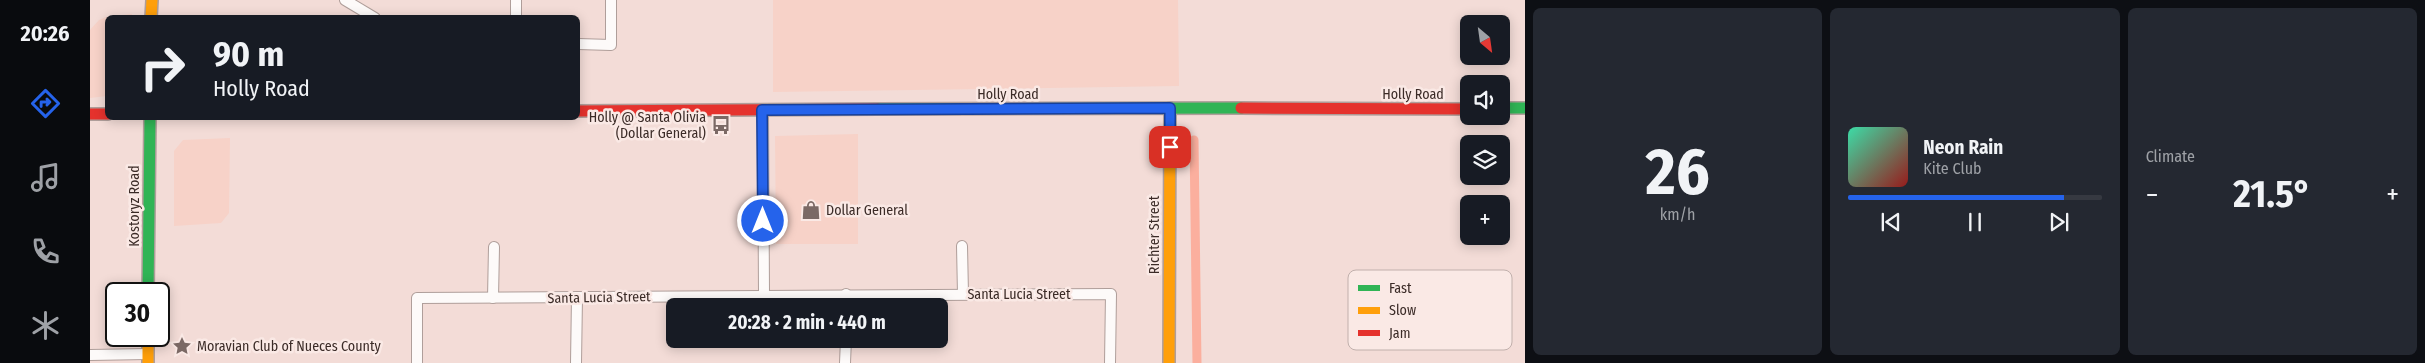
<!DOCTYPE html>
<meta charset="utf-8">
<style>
:root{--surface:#171b24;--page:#242831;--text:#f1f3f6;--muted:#9ea1a6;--line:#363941;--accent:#2563eb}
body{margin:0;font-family:"Fira Sans Condensed",sans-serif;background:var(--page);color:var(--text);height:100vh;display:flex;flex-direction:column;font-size:19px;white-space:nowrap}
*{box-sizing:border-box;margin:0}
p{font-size:16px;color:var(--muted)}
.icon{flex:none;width:28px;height:28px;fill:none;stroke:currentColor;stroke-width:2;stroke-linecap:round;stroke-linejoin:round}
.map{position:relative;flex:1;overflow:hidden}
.sheet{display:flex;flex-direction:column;gap:8px;padding:8px;background:#0d0f14;width:900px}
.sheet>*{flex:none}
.hud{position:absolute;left:15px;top:15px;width:475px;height:105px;border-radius:8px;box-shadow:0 2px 12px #0003;background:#171b24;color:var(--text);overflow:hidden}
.needle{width:32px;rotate:151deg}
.buttons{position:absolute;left:1370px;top:15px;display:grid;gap:10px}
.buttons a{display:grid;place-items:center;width:50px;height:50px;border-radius:8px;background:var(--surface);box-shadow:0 2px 12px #0003;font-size:25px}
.speed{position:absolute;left:15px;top:282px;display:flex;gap:10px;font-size:25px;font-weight:700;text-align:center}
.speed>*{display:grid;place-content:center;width:65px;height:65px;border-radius:50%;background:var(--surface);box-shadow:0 2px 12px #0003;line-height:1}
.speed .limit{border:2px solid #111;border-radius:8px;background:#fff;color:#111}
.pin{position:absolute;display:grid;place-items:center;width:42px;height:42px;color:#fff;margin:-21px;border-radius:10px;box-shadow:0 2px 8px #0006}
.me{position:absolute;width:55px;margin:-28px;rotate:0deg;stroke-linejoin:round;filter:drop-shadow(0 0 4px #0008)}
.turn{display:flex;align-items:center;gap:18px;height:105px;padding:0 25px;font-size:22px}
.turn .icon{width:65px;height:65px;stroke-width:2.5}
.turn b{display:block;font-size:35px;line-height:42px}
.big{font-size:38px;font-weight:700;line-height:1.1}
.sheet .tile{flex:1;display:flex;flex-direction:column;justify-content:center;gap:8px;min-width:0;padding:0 18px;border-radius:8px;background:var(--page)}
.sheet .dial{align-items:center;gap:0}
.dial b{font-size:65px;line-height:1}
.song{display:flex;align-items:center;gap:15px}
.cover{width:60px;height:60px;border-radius:8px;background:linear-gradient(135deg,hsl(160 70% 55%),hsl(0 70% 35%))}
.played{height:5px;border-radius:2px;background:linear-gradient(90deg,var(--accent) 85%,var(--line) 85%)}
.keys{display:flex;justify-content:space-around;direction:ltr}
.heat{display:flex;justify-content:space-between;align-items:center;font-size:28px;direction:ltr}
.sheet .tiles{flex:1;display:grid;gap:8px;grid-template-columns:repeat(3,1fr)}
.trip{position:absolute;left:576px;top:298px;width:282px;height:50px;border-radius:8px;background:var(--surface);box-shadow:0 2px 12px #0003;font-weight:700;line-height:50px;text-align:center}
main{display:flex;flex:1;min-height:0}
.tabs{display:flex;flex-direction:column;width:90px;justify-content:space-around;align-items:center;background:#090b0e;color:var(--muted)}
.tabs .icon{width:35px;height:35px}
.tabs .active{color:var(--accent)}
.tabs b{font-size:22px;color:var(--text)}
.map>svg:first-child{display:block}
</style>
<main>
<nav class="tabs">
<b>20:26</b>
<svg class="icon active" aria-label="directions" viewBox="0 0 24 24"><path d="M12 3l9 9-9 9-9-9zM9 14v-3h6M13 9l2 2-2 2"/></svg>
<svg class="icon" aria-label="music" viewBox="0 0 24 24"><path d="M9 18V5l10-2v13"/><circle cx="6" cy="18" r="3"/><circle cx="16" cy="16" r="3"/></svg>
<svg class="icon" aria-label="phone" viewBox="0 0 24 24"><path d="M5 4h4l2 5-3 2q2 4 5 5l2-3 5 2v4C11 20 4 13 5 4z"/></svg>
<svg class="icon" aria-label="climate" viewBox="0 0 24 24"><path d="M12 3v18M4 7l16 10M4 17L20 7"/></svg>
</nav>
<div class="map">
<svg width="1435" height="363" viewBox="0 0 1435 363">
<rect width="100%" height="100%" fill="#f3dcd7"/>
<g fill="#f7d2c8">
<polygon points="683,0 1088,0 1089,86 683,92"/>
<polygon points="42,14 42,17 18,18 17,96 0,98 0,30 9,20 16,17"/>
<polygon points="768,134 768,244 686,244 685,136"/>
<polygon points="140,138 139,213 131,223 84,226 84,151 93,140"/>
</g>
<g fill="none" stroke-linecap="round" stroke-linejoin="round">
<polyline stroke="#fbaf9e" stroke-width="9" points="1104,140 1107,363"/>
<g stroke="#af9e9a" stroke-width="12">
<g id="street">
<polyline points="255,0 285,18"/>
<polyline points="426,0 426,18"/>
<polyline points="488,44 521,45 521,0"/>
<polyline points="673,110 674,295"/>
<polyline points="872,246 873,294"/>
<polyline points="403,298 404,247"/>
<polyline points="756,306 756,294"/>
<polyline points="0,355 58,354"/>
<polyline points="327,363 327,298 1021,294 1020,363"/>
<polyline points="486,363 487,297"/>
<polyline points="755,363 756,339"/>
</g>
</g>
<g stroke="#af9e9a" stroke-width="14">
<g id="fast">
<polyline points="1411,108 1435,108"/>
<polyline points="788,109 1151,108"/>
<polyline points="58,294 60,118"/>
</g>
</g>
<g stroke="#af9e9a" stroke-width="14">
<g id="slow">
<polyline points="61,18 62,0"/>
<polyline points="58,336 58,363"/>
<polyline points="1079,363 1080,108"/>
</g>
</g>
<g stroke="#af9e9a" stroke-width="14">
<g id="jam">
<polyline points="1151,108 1379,109"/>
<polyline points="488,111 788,109"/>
<polyline points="0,114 18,114"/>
</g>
</g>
<use href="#street" stroke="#fdfaf9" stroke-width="10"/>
<use href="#fast" stroke="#30b455" stroke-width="11"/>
<use href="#slow" stroke="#ff9f0a" stroke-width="11"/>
<use href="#jam" stroke="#e5322d" stroke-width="11"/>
</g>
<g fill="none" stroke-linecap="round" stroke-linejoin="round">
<g stroke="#184099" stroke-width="12">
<polyline id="route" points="673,221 672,110 1080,108 1080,147"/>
</g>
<use href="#route" stroke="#2563eb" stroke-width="9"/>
</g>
<defs>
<g id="bus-bare" transform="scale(1.5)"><path d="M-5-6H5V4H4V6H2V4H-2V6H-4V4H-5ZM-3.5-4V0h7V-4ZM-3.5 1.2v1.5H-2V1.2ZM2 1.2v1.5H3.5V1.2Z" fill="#7b6965" stroke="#fae9e5" stroke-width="2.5" paint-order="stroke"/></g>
<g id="shop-bare" transform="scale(1.5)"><path d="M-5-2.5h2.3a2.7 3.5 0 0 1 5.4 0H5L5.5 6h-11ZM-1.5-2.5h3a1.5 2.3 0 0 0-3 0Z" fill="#7b6965" stroke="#fae9e5" stroke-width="2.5" paint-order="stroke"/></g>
<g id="sight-bare" transform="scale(1.5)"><path d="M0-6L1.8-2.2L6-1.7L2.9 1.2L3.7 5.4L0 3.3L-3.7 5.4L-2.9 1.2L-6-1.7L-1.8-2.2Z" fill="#7b6965" stroke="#fae9e5" stroke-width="2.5" paint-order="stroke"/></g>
</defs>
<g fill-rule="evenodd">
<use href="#bus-bare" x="631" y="125"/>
<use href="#shop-bare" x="721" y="210"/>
<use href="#sight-bare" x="92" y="346"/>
</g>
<g text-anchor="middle" stroke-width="5" stroke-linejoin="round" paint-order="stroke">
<g font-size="14" fill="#3b2b27" stroke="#fae9e5">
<text x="918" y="99">Holly Road</text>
<text x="1323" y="99">Holly Road</text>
<text transform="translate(44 206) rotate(-90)" y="5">Kostoryz Road</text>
<text transform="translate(1064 235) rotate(-90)" y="5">Richter Street</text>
<text x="929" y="299">Santa Lucia Street</text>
<text transform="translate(509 297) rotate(-1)" y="5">Santa Lucia Street</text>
</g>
<g font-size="14" fill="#3b2b27" stroke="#fae9e5" text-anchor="start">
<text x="616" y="122" text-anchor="end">Holly @ Santa Olivia<tspan x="616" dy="16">(Dollar General)</tspan></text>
<text x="736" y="215">Dollar General</text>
<text x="107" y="351">Moravian Club of Nueces County</text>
</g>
</g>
<rect x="1258" y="270" width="164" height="80" rx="8" fill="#fae9e5" stroke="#c1b0ac" stroke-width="1"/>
<rect x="1268" y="285" width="22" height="6" fill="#30b455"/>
<rect x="1268" y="307" width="22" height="7" fill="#ff9f0a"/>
<rect x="1268" y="330" width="22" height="6" fill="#e5322d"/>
<g font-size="14" fill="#3b2b27">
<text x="1299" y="293">Fast</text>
<text x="1299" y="315">Slow</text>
<text x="1299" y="338">Jam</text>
</g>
</svg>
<div class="buttons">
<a><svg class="needle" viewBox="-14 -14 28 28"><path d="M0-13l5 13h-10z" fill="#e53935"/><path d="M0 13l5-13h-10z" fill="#9ea1a6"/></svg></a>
<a><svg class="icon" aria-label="sound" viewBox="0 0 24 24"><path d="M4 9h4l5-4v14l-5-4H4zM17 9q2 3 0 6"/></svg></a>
<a><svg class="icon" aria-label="layers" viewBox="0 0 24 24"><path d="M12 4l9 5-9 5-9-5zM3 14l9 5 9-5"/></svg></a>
<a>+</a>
</div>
<div class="speed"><div class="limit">30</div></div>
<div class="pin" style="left:1080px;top:147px;background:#d93025"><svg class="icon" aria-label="arrive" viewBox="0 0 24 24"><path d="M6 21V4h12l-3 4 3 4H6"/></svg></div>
<svg class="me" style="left:673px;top:221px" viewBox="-20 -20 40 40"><circle r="17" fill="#2563eb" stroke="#fff" stroke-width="3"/><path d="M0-11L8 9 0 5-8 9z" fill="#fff"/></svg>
<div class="trip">20:28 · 2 min · 440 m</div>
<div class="hud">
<div class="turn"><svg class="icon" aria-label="right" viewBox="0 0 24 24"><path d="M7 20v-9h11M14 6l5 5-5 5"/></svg><div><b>90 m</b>Holly Road</div></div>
</div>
</div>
<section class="sheet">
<div class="tiles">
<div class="tile dial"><b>26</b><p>km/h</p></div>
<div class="tile">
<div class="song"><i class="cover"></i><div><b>Neon Rain</b><p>Kite Club</p></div></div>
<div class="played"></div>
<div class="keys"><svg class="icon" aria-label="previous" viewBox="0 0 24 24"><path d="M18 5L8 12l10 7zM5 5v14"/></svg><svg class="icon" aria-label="pause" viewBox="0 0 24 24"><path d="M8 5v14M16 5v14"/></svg><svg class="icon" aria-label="next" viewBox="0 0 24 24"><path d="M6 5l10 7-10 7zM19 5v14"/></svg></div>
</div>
<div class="tile"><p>Climate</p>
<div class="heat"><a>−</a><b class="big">21.5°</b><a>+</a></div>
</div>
</div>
</section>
</main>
